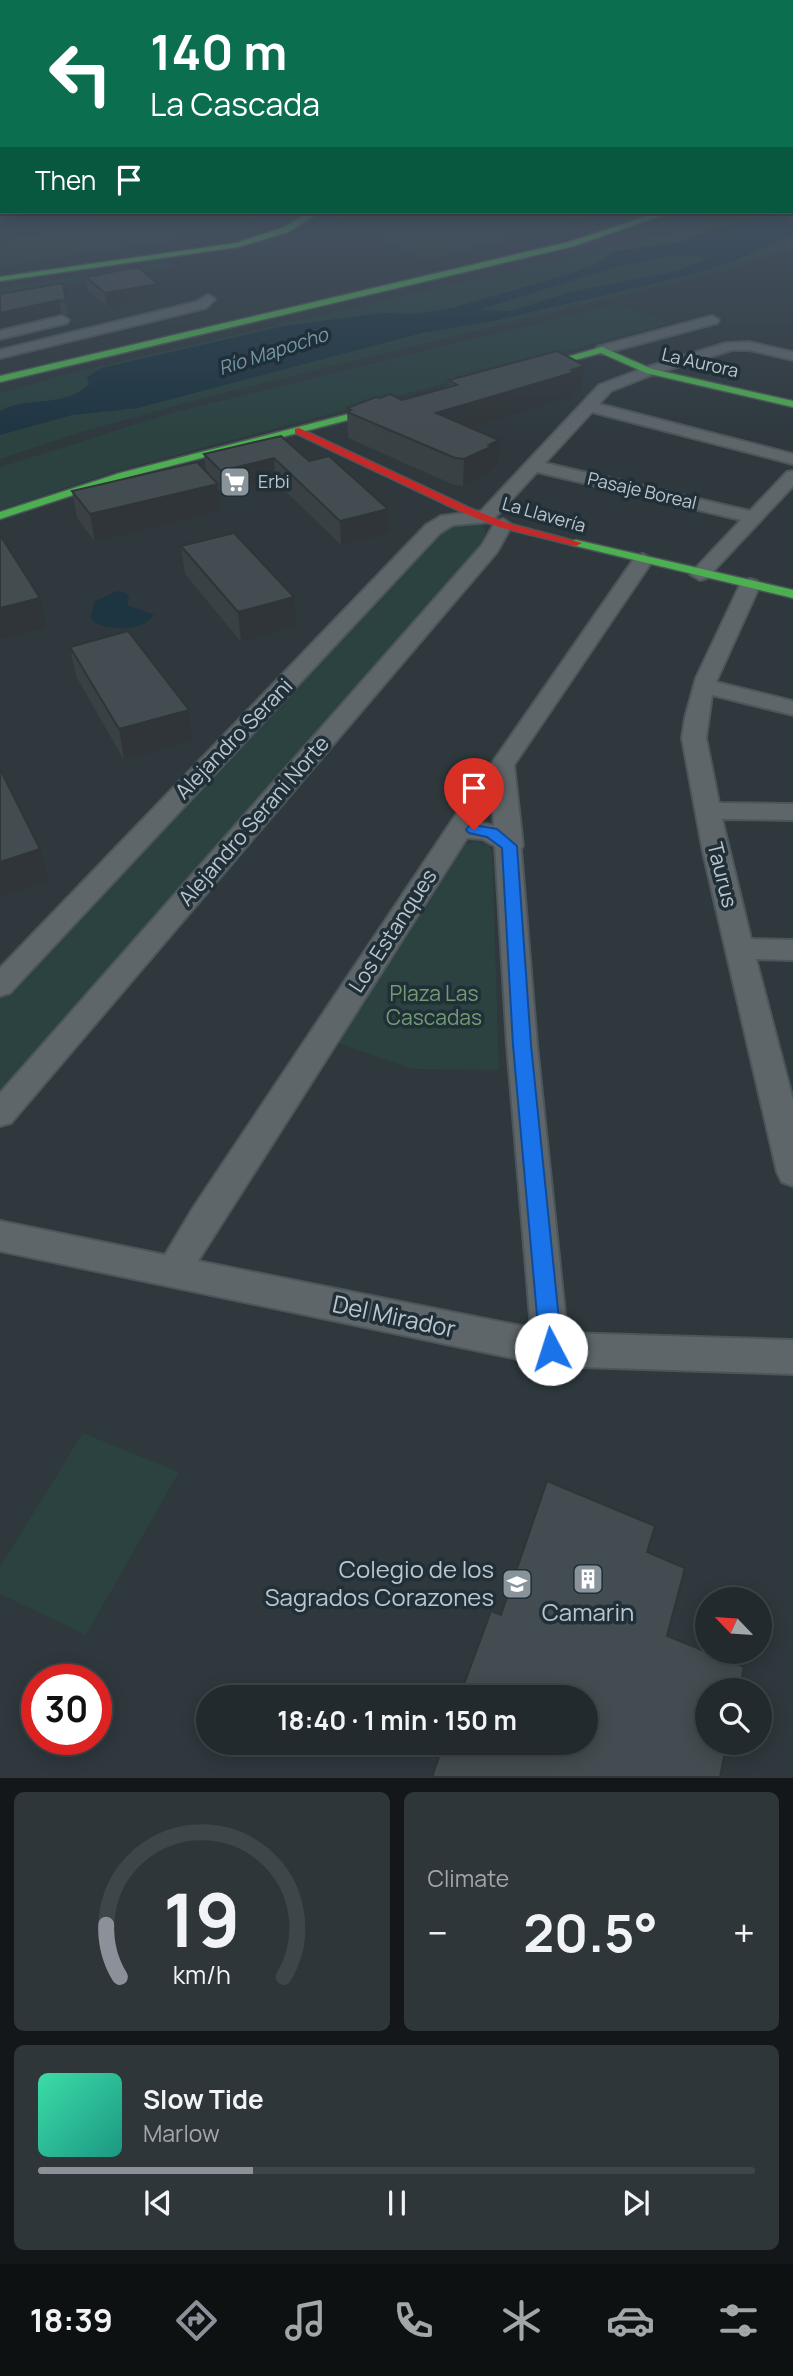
<!DOCTYPE html>
<meta charset="utf-8">
<style>
:root{--surface:#222a2e;--page:#2e363a;--text:#f1f3f6;--muted:#a2a7aa;--line:#3f464a;--accent:#8c9099}
body{margin:0;font-family:Manrope,sans-serif;background:var(--page);color:var(--text);height:100vh;display:flex;flex-direction:column;font-size:26px;white-space:nowrap}
*{box-sizing:border-box;margin:0}
p{font-size:23px;color:var(--muted)}
.icon{flex:none;width:38px;height:38px;fill:none;stroke:currentColor;stroke-width:2;stroke-linecap:round;stroke-linejoin:round}
.map{position:relative;height:1778px;overflow:hidden}
.drawer{display:flex;flex-direction:column;gap:14px;padding:14px;background:#131719;flex:1}
.drawer>*{flex:none}
.hud{position:absolute;left:0px;top:0px;width:794px;height:214px;box-shadow:0 4px 18px #0003,0 0 0 2px var(--line);background:#0b6e4f;color:#fff;overflow:hidden}
.needle{width:46px;rotate:295deg}
.buttons{position:absolute;left:695px;top:1587px;display:grid;gap:14px}
.buttons a{display:grid;place-items:center;width:77px;height:77px;border-radius:50%;background:var(--surface);box-shadow:0 4px 18px #0003,0 0 0 2px var(--line);font-size:35px}
.speed{position:absolute;left:21px;top:1664px;display:flex;gap:14px;font-size:35px;font-weight:700;text-align:center}
.speed>*{display:grid;place-content:center;width:91px;height:91px;border-radius:50%;background:var(--surface);box-shadow:0 4px 18px #0003,0 0 0 2px var(--line);line-height:1}
.speed .limit{border:10px solid #d22;background:#fff;color:#111}
.pin{position:absolute;display:grid;place-items:center;width:60px;height:60px;color:#fff;margin:-72px -30px;border-radius:50% 50% 50% 0;rotate:-45deg;box-shadow:0 0 7px #0007}
.pin .icon{rotate:45deg}
.me{position:absolute;width:77px;margin:-38px;rotate:355deg;stroke-linejoin:round;filter:drop-shadow(0 0 5px #0008)}
.turn{display:flex;align-items:center;gap:24px;height:147px;padding:0 35px;font-size:32px}
.turn .icon{width:91px;height:91px;stroke-width:2.5}
.turn b{display:block;font-size:49px;line-height:60px}
.then{display:flex;align-items:center;height:66px;padding:0 35px;background:#0003;gap:14px;font-size:26px}
.big{font-size:52px;font-weight:700;line-height:1.1}
.drawer .widget{flex:1;display:flex;flex-direction:column;justify-content:center;gap:10px;min-width:0;padding:0 24px;border-radius:10px;background:var(--page)}
.drawer .dial{align-items:center;gap:0}
.dial svg{height:182px;overflow:visible;fill:none;stroke:var(--line);stroke-width:7;stroke-linecap:round;text-anchor:middle}
.dial text{fill:var(--text);stroke:none}
.song{display:flex;align-items:center;gap:21px}
.cover{width:84px;height:84px;border-radius:10px;background:linear-gradient(135deg,hsl(160 70% 55%),hsl(170 70% 35%))}
.played{height:7px;border-radius:4px;background:linear-gradient(90deg,var(--accent) 30%,var(--line) 30%)}
.keys{display:flex;justify-content:space-around;direction:ltr}
.heat{display:flex;justify-content:space-between;align-items:center;font-size:38px;direction:ltr}
.drawer .tiles{flex:1;display:grid;gap:14px;grid-template-columns:1fr 1fr}
.widget:last-child{grid-column:span 2}
.trip{position:absolute;left:196px;top:1685px;width:402px;height:70px;border-radius:35px;background:var(--surface);box-shadow:0 4px 18px #0003,0 0 0 2px var(--line);font-weight:700;line-height:70px;text-align:center}
.tabs{display:flex;height:112px;justify-content:space-around;align-items:center;background:#0e1112;color:var(--muted)}
.tabs .icon{width:49px;height:49px}
.tabs .active{color:var(--accent)}
.tabs b{font-size:32px;color:var(--text)}
.map>svg:first-child{display:block}
</style>
<div class="map">
<svg width="793" height="1778" viewBox="0 0 793 1778">
<rect width="100%" height="100%" fill="#2e383d"/>
<g fill="#2b4240">
<polygon points="793,194 793,247 744,265 218,394 75,434 0,459 0,393 75,372 665,235 734,212 793,212"/>
<polygon points="120,212 269,212 246,224 211,234 0,267 0,243"/>
<polygon points="331,212 604,212 427,261 328,214"/>
<polygon points="167,262 176,267 0,294 0,288"/>
<polygon points="618,304 671,323 116,471 0,510 0,467 175,412"/>
<polygon points="451,521 479,521 486,532 471,562 0,1109 0,994"/>
<polygon points="476,841 489,845 492,853 499,1070 412,1069 335,1042 461,846"/>
<polygon points="83,1433 179,1472 86,1635 0,1594 0,1567"/>
</g>
<g fill="#1d3441" fill-rule="evenodd">
<path d="M793,208V235L733,261L698,273L493,321L422,333L138,408L72,415L0,435V411C29,395 64,409 89,384L87,377L102,368L284,326L383,313L417,314L456,307L573,273L595,264L615,251L681,242L710,230L782,212H793ZM667,256L711,257L677,271L571,292L511,311L478,310L613,268Z"/>
<path d="M117,591L126,593L129,597L127,605L154,615C141,632 113,630 95,623L91,617L94,602Z"/>
</g>
<g fill="none" stroke-linecap="round" stroke-linejoin="round">
<g stroke="#4c5559" stroke-width="4">
<g id="street">
<polygon points="208,295 215,299 206,308 0,358 0,350 196,302"/>
<polygon points="62,316 69,320 67,323 0,339 0,331"/>
<polygon points="712,316 719,320 717,323 602,354 595,350 597,347"/>
<polygon points="749,342 793,352 793,360 749,350 732,350 654,374 611,391 599,404 793,454 793,464 592,412 545,463 750,511 787,472 793,471 793,486 707,578 700,580 690,574 741,520 537,472 491,522 453,525 440,533 10,993 0,996 0,968 426,525 441,516 481,511 599,385 644,368 726,343"/>
<polygon points="503,519 512,525 497,552 11,1123 0,1126 0,1093 482,545 496,521"/>
<path d="M643,554L653,560L514,765L523,846L521,849L537,1045L567,1333L793,1340V1374L551,1366L0,1251V1221L165,1255L193,1208L449,825L636,556ZM492,799L494,826L477,822ZM467,838L482,839L495,846L507,1045L531,1328L198,1261Z"/>
<polygon points="750,579 757,581 760,585 716,682 793,701 793,715 712,695 706,738 719,803 793,804 793,820 722,819 751,939 793,940 793,960 756,959 793,1100 793,1186 782,1182 777,1172 703,852 682,738 685,718 696,678 740,585 743,581"/>
</g>
</g>
<g stroke="#4c5559" stroke-width="3">
<g id="fast">
<polygon points="311,212 320,212 288,232 238,247 0,281 0,277 237,243 282,228"/>
<polygon points="660,212 670,212 574,246 0,382 0,376 569,242"/>
<polygon points="602,347 652,369 793,401 793,407 646,373 601,353 522,374 517,371"/>
<polygon points="395,402 400,405 398,407 128,477 0,519 0,512 120,473"/>
<polygon points="576,540 793,590 793,598 572,545 572,541"/>
</g>
</g>
<g stroke="#4c5559" stroke-width="3">
<polygon id="jam" points="299,428 472,509 507,523 582,543 576,546 499,527 464,513 295,433 295,429"/>
</g>
<use href="#street" fill="#5e666a" fill-rule="evenodd"/>
<use href="#fast" fill="#4caf50" fill-rule="evenodd"/>
<use href="#jam" fill="#c62828" fill-rule="evenodd"/>
</g>
<g fill="#3a4145">
<polygon points="86,277 160,297 107,307 88,290"/>
<polygon points="63,283 69,316 61,313 0,328"/>
<polygon points="584,366 581,391 574,394 573,397 472,428 498,466 491,469 491,473 463,486 454,485 348,438 347,408 380,398 402,400 449,387 449,380"/>
<polygon points="204,454 309,461 388,509 388,533 341,545 275,481 223,494 218,489 220,511 95,542 77,518 72,491 206,472"/>
<polygon points="181,546 294,597 296,626 241,642 185,574"/>
<polygon points="70,647 189,710 193,741 124,760 76,676"/>
</g>
<g fill="#2f3538">
<polygon points="0,205 2,205 2,212 5,212 7,219 0,220"/>
<polygon points="158,284 160,297 107,307 105,293"/>
<polygon points="59,300 61,313 0,328 0,313"/>
<polygon points="584,366 581,391 574,394 573,397 435,439 436,413"/>
<polygon points="499,440 498,466 491,469 491,473 463,486 464,459 489,445"/>
<polygon points="274,458 275,481 223,494 221,471"/>
<polygon points="218,484 220,511 95,542 90,514"/>
<polygon points="388,509 388,533 341,545 340,521"/>
<polygon points="294,597 296,626 241,642 238,612"/>
<polygon points="40,598 46,627 0,639 0,608"/>
<polygon points="189,710 193,741 124,760 119,729"/>
<polygon points="40,849 48,880 0,896 0,862"/>
</g>
<g fill="#434c50" stroke="#2f3538" stroke-width="2">
<polygon points="138,267 158,284 105,293 86,277"/>
<polygon points="63,283 66,302 59,300 0,313 0,294"/>
<polygon points="557,351 582,364 584,366 571,370 575,372 436,413 499,440 489,445 493,446 464,459 455,458 347,412 351,410 347,408 376,397 380,398 390,394 402,400 457,385 449,380"/>
<polygon points="281,436 309,461 329,456 388,509 340,521 274,458 221,471 204,454"/>
<polygon points="197,462 218,484 90,514 72,491"/>
<polygon points="234,533 294,597 238,612 181,546"/>
<polygon points="0,535 40,598 0,608"/>
<polygon points="128,631 189,710 119,729 70,647"/>
<polygon points="0,769 40,849 0,862"/>
<polygon points="547,1481 655,1526 647,1552 685,1568 667,1636 744,1667 739,1690 707,1690 707,1743 727,1743 720,1777 432,1777 444,1743 586,1743 586,1698 459,1698 491,1611 501,1615"/>
</g>
<linearGradient id="sky" x2="0" y2="1"><stop stop-color="#191f22"/><stop offset="0.44" stop-color="#465362"/><stop offset="1" stop-color="#465362" stop-opacity="0"/></linearGradient>
<rect width="793" height="443" fill="url(#sky)"/>
<polygon fill="#1a73e8" stroke="#114b97" stroke-width="2" points="474,825 497,829 517,846 531,1045 562,1349 559,1356 551,1359 544,1356 540,1349 513,1045 502,848 487,837 469,833 466,830 469,826"/>
<defs>
<g id="supermarket-square" transform="scale(1.575)"><rect x="-9" y="-9" width="18" height="18" rx="4" fill="#89949a" stroke="#213038"/><path d="M-6-5.5h2.5l.6 2H6L4.5 2H-2.5L-4.4-4H-6ZM-1.5 3.2a1.3 1.3 0 1 0 .1 0ZM3 3.2a1.3 1.3 0 1 0 .1 0Z" fill="#fff"/></g>
<g id="building-square" transform="scale(1.575)"><rect x="-9" y="-9" width="18" height="18" rx="4" fill="#89949a" stroke="#213038"/><path d="M-4-6H4V6H1V3H-1V6H-4ZM-2.5-4.3h1.7v1.8h-1.7ZM.8-4.3h1.7v1.8H.8ZM-2.5-1h1.7V.8h-1.7ZM.8-1h1.7V.8H.8Z" fill="#fff"/></g>
<g id="school-square" transform="scale(1.575)"><rect x="-9" y="-9" width="18" height="18" rx="4" fill="#89949a" stroke="#213038"/><path d="M0-5L7-2L0 1L-7-2ZM-4 1L0 2.5L4 1V4Q0 6-4 4Z" fill="#fff"/></g>
</defs>
<g fill-rule="evenodd">
<use href="#supermarket-square" x="235" y="482"/>
<use href="#building-square" x="588" y="1579"/>
<use href="#school-square" x="517" y="1584"/>
</g>
<g text-anchor="middle" stroke-width="7" stroke-linejoin="round" paint-order="stroke">
<g font-size="18" fill="#bac5cc" stroke="#213038">
<text transform="translate(700 363) rotate(13)" y="6">La Aurora</text>
<text transform="translate(642 491) rotate(13)" y="6">Pasaje Boreal</text>
<text transform="translate(544 515) rotate(16)" y="6">La Llavería</text>
</g>
<g font-size="18" fill="#bac5cc" stroke="#213038" text-anchor="start">
<text x="258" y="488">Erbi</text>
</g>
<g font-size="19" font-style="italic" fill="#7498a9" stroke="#213038">
<text transform="translate(273 351) rotate(-18)" y="7">Río Mapocho</text>
</g>
<g font-size="21" fill="#bac5cc" stroke="#213038">
<text transform="translate(234 739) rotate(-46)" y="7">Alejandro Serani</text>
<text transform="translate(254 821) rotate(-49)" y="7">Alejandro Serani Norte</text>
<text transform="translate(722 875) rotate(76)" y="7">Taurus</text>
<text transform="translate(393 931) rotate(-57)" y="7">Los Estanques</text>
</g>
<g font-size="21" fill="#729c72" stroke="#213038">
<text x="434" y="1001">Plaza Las<tspan x="434" dy="24">Cascadas</tspan></text>
</g>
<g font-size="24" fill="#bac5cc" stroke="#213038">
<text transform="translate(394 1317) rotate(12)" y="8">Del Mirador</text>
</g>
<g font-size="24" fill="#bac5cc" stroke="#213038" text-anchor="end">
<text x="494" y="1578">Colegio de los<tspan x="494" dy="28">Sagrados Corazones</tspan></text>
<text x="588" y="1621" text-anchor="middle">Camarin</text>
</g>
</g>
</svg>
<div class="buttons">
<a><svg class="needle" viewBox="-14 -14 28 28"><path d="M0-13l5 13h-10z" fill="#e53935"/><path d="M0 13l5-13h-10z" fill="#a2a7aa"/></svg></a>
<a><svg class="icon" aria-label="search" viewBox="0 0 24 24"><circle cx="10" cy="10" r="6"/><path d="M15 15l6 6"/></svg></a>
</div>
<div class="speed"><div class="limit">30</div></div>
<div class="pin" style="left:474px;top:830px;background:#d93025"><svg class="icon" aria-label="arrive" viewBox="0 0 24 24"><path d="M6 21V4h12l-3 4 3 4H6"/></svg></div>
<svg class="me" style="left:551px;top:1349px" viewBox="-20 -20 40 40"><circle r="19" fill="#fff"/><path d="M0-13L10 11 0 6-10 11z" fill="#1a73e8"/></svg>
<div class="trip">18:40 · 1 min · 150 m</div>
<div class="hud">
<div class="turn"><svg class="icon" aria-label="left" viewBox="0 0 24 24"><path d="M17 20v-9H6M10 6l-5 5 5 5"/></svg><div><b>140 m</b>La Cascada</div></div>
<div class="then">Then<svg class="icon" aria-label="arrive" viewBox="0 0 24 24"><path d="M6 21V4h12l-3 4 3 4H6"/></svg></div>
</div>
</div>
<section class="drawer">
<div class="tiles">
<div class="widget dial"><svg viewBox="0 0 100 80">
<path d="M14 69A42 42 0 1 1 86 69"/>
<path d="M14 69A42 42 0 0 1 8 46" stroke="#8c9099"/>
<text x="50" y="56" font-size="32" font-weight="700">19</text>
<text x="50" y="72" font-size="11">km/h</text>
</svg></div>
<div class="widget"><p>Climate</p>
<div class="heat"><a>−</a><b class="big">20.5°</b><a>+</a></div>
</div>
<div class="widget">
<div class="song"><i class="cover"></i><div><b>Slow Tide</b><p>Marlow</p></div></div>
<div class="played"></div>
<div class="keys"><svg class="icon" aria-label="previous" viewBox="0 0 24 24"><path d="M18 5L8 12l10 7zM5 5v14"/></svg><svg class="icon" aria-label="pause" viewBox="0 0 24 24"><path d="M8 5v14M16 5v14"/></svg><svg class="icon" aria-label="next" viewBox="0 0 24 24"><path d="M6 5l10 7-10 7zM19 5v14"/></svg></div>
</div>
</div>
</section>
<nav class="tabs">
<b>18:39</b>
<svg class="icon active" aria-label="directions" viewBox="0 0 24 24"><path d="M12 3l9 9-9 9-9-9zM9 14v-3h6M13 9l2 2-2 2"/></svg>
<svg class="icon" aria-label="music" viewBox="0 0 24 24"><path d="M9 18V5l10-2v13"/><circle cx="6" cy="18" r="3"/><circle cx="16" cy="16" r="3"/></svg>
<svg class="icon" aria-label="phone" viewBox="0 0 24 24"><path d="M5 4h4l2 5-3 2q2 4 5 5l2-3 5 2v4C11 20 4 13 5 4z"/></svg>
<svg class="icon" aria-label="climate" viewBox="0 0 24 24"><path d="M12 3v18M4 7l16 10M4 17L20 7"/></svg>
<svg class="icon" aria-label="car" viewBox="0 0 24 24"><path d="M5 17H2v-5l4-1 3-4h7l3 4 3 1v5h-3M9 17h6M6 11h13"/><circle cx="7" cy="17" r="2"/><circle cx="17" cy="17" r="2"/></svg>
<svg class="icon" aria-label="filters" viewBox="0 0 24 24"><path d="M4 7h16M4 17h16"/><circle cx="9" cy="7" r="2"/><circle cx="15" cy="17" r="2"/></svg>
</nav>
